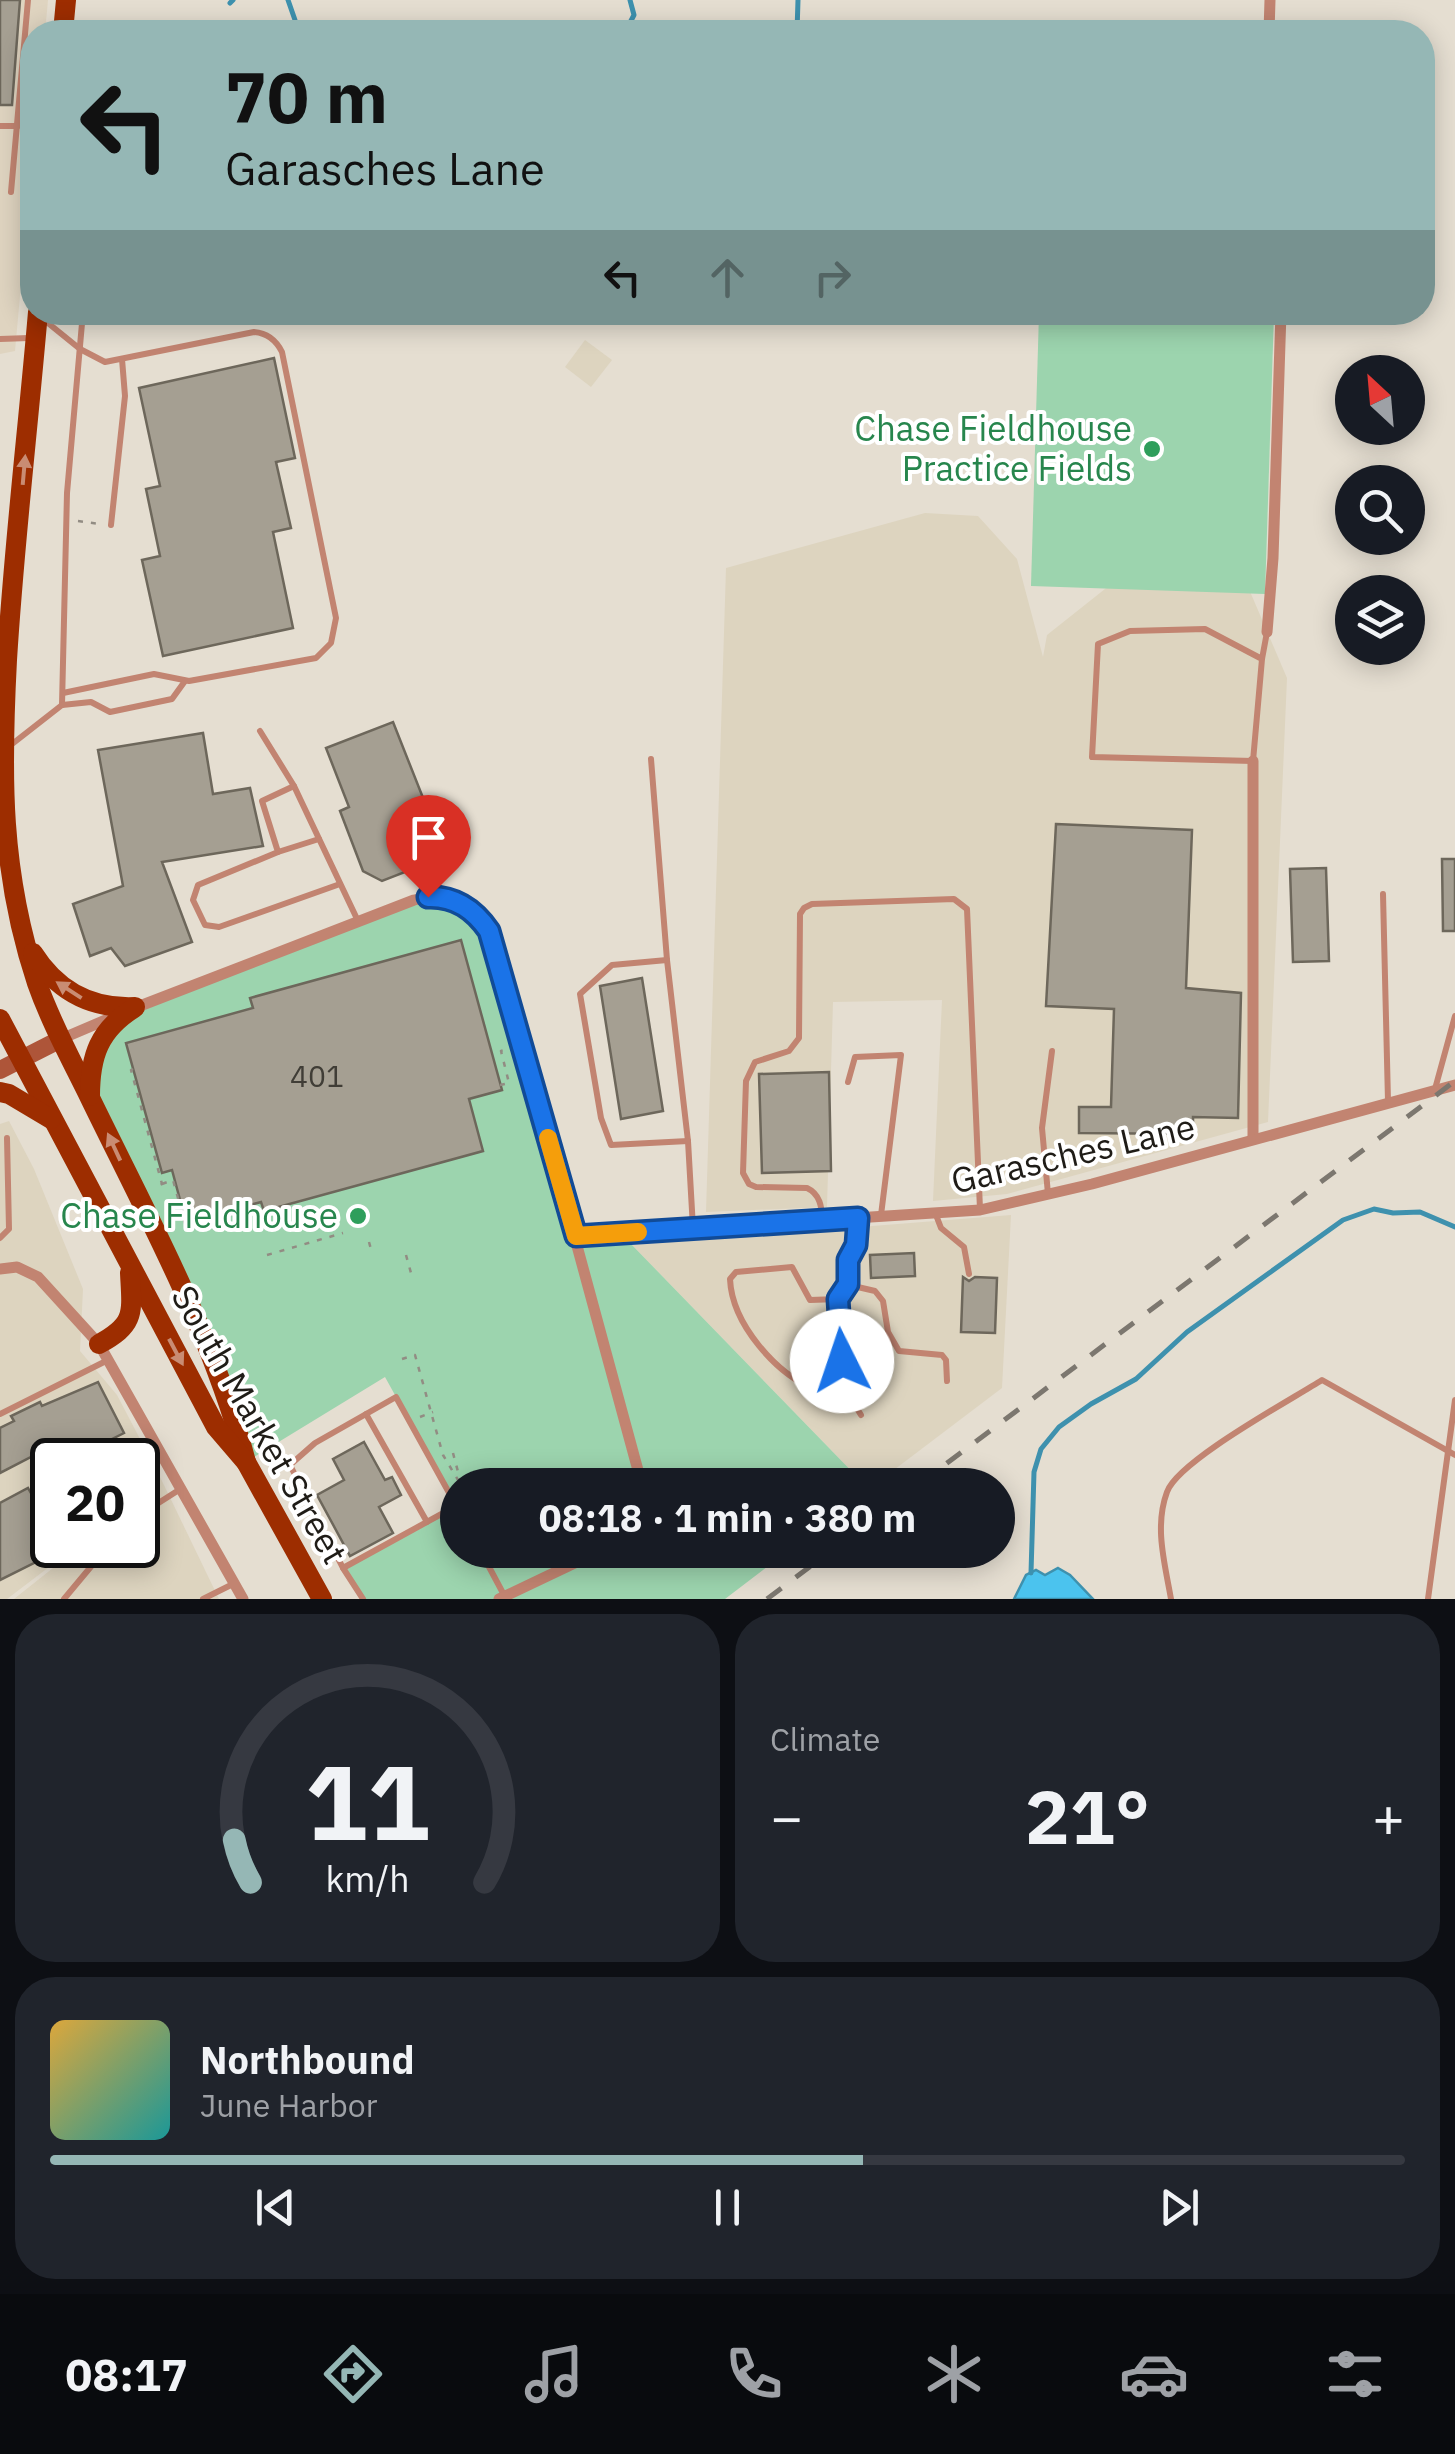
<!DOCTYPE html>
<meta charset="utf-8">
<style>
:root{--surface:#171b24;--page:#20242c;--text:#f1f3f6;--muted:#9ea1a6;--line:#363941;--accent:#95b7b5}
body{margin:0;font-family:"IBM Plex Sans",sans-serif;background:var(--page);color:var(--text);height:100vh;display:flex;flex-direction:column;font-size:38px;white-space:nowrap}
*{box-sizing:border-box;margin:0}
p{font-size:32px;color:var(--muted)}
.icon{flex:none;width:55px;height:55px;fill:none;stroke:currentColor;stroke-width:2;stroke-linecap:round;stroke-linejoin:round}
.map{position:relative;height:1599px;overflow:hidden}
.drawer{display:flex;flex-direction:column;gap:15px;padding:15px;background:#0d0f14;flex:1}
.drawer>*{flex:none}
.guide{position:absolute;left:20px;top:20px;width:1415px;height:305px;border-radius:40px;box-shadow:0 5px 25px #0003;background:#95b7b5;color:#111;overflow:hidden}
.needle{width:65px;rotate:334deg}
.fabs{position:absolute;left:1335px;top:355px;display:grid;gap:20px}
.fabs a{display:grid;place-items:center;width:90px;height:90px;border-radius:50%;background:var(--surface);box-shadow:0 5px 25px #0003;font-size:50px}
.speed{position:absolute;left:30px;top:1438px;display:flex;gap:20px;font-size:50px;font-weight:700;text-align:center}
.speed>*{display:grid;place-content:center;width:130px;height:130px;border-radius:50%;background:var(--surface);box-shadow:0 5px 25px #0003;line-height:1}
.speed .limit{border:5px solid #111;border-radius:15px;background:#fff;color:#111}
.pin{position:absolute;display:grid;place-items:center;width:85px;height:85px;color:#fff;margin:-102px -42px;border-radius:50% 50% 50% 0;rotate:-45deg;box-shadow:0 0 10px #0007}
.pin .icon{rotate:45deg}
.me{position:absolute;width:110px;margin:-55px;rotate:356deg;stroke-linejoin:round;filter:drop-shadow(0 0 8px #0008)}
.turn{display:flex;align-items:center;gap:35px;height:210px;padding:0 40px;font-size:45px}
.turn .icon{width:130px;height:130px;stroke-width:2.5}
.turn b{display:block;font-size:70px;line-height:85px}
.lanes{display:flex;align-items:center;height:95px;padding:0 40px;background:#0003;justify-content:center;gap:50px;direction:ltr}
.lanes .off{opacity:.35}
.big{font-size:75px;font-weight:700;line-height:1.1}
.drawer .tile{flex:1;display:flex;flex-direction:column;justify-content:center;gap:15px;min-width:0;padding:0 35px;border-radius:40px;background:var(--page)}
.drawer .dial{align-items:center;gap:0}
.dial svg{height:260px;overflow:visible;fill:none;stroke:var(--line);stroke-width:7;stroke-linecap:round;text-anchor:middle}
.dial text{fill:var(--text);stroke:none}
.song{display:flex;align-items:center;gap:30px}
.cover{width:120px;height:120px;border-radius:15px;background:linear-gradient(135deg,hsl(40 70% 55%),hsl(180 70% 35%))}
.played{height:10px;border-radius:5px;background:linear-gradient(90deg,var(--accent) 60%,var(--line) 60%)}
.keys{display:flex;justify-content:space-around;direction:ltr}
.heat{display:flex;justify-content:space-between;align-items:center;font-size:55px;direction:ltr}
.drawer .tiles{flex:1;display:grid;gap:15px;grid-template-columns:1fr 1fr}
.tile:last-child{grid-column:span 2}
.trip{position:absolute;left:440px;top:1468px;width:575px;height:100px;border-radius:50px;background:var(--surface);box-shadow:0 5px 25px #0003;font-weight:700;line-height:100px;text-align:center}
.tabs{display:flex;height:160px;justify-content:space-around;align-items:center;background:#090b0e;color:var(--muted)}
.tabs .icon{width:70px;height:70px}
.tabs .selected{color:var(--accent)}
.tabs b{font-size:45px;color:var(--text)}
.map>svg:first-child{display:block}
</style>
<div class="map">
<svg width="1455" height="1599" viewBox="0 0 1455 1599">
<rect width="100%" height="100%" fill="#e5ded1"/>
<polygon fill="#dfd4c0" points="0,0 48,0 45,32 32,32 32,164 15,351 0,354"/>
<g fill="#ddd4bf">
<polygon points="585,340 612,360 591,387 565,367"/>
<polygon points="925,513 978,516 1017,559 1043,657 1047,635 1144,558 1237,561 1287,678 1268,1122 1007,1194 933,1201 942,1000 833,1002 827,1207 706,1212 726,568"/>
<polygon points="9,1121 34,1169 83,1289 80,1351 117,1395 162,1481 219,1599 14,1599 82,1545 138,1545 138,1460 52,1460 52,1545 78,1545 7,1599 0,1599 0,1124"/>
<polygon points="1011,1215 1002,1388 874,1485 865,1485 632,1245"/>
</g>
<g fill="#9cd4ae">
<polygon points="1039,313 1274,313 1265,594 1031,586"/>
<polygon points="414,900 451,900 489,931 577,1236 632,1245 865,1485 458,1485 458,1550 789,1550 725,1599 363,1599 343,1568 456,1505 385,1377 246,1462 90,1080 114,1022"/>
</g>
<polygon fill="#4bc3ee" stroke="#3e91ae" stroke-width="2.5" points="1058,1568 1070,1575 1093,1599 1014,1599 1026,1575 1036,1570 1045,1575"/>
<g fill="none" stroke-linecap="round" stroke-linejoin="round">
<g stroke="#3e91ae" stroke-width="5">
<polyline points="288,0 295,20 294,32"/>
<polyline points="230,3 233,0"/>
<polyline points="625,32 634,15 630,0"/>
<polyline points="797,32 798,0"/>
<polyline points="1031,1573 1034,1472 1041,1449 1059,1427 1091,1404 1136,1379 1187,1332 1343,1220 1374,1209 1393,1213 1420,1212 1455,1227"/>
</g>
</g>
<g fill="#a59f92" stroke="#6d675b" stroke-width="2.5">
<polygon points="0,0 20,0 12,105 0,105"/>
<polygon points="274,358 295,458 276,462 291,528 273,532 293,628 163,656 142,560 160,556 146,489 160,486 139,388"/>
<polygon points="393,722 446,856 382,881 363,871 340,811 349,807 326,748"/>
<polygon points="203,733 213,794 250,788 263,846 162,862 192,942 125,966 111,948 90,956 73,904 123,886 98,750"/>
<polygon points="1056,824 1192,830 1186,988 1241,993 1238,1118 1193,1117 1193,1134 1079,1133 1079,1107 1111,1107 1114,1009 1046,1006"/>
<polygon points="1442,859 1455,859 1455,931 1443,931"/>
<polygon points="1326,868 1329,961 1293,962 1290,869"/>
<polygon points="461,940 502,1090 469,1099 483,1151 264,1211 261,1202 186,1222 172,1170 162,1173 126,1043 253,1008 250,998"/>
<polygon points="642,978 663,1111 621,1119 600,986"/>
<polygon points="829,1072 831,1171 762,1173 759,1074"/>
<polygon points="914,1253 915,1276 871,1278 870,1255"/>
<polygon points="963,1277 969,1281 975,1277 997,1278 995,1333 961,1332"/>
<polygon points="98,1382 124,1433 70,1460 52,1460 39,1467 33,1456 0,1473 0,1428 14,1421 11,1416 40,1402 42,1406"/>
<polygon points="364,1442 385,1480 392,1477 401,1495 379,1507 393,1533 350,1556 317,1495 344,1480 333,1459"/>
<polygon points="28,1488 52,1530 52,1535 40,1541 48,1556 0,1580 0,1503"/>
</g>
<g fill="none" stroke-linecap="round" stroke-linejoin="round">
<g stroke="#928c83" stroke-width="2.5" stroke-dasharray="5 8" stroke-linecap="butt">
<polyline points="78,521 100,524"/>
<polyline points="133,1069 131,1070 162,1184 156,1187"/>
<polyline points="500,1085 509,1083 501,1051 507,1049"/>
<polyline points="162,1184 173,1180 186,1227 262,1206"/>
<polyline points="369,1242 372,1253"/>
<polyline points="267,1255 343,1233"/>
<polyline points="406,1255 411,1273"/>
<polyline points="402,1359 415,1355 443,1455 461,1485"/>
<polyline points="420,1417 433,1412"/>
<polyline points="453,1453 461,1483"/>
</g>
<g stroke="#c28471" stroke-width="6">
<polyline points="0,126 18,126"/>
<polyline points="11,192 28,0"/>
<path d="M43,319L80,349L105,362L254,332C267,333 276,340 282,352L336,618L331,643L316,658L189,681L154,674L63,693"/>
<polyline points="0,339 29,338"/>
<polyline points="111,525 125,396 122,359"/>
<polyline points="1262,659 1205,629 1130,631 1098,644 1092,757 1253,761 1262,659 1267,632"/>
<polyline points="62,705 67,493 83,312"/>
<polyline points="260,731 294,786 358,921"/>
<polyline points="7,748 62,705 91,702 110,712 172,699 185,681"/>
<polyline points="651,759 667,960 688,1141 693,1228"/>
<polyline points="294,786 262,801 278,852 198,885 193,900 205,925 219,927 340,884"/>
<polyline points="278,852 319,839"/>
<polyline points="1383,894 1388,1101"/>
<polyline points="667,960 612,965 580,994 601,1118 611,1145 688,1141"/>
<polyline points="848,1082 855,1057 901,1055 881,1215"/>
<polyline points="1435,1089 1455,1016"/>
<polyline points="1048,1194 1042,1128 1052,1051"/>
<polyline points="936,1215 941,1228 964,1247 969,1274"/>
<polyline points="858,1219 856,1245 848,1260 849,1285 838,1305 845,1389 861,1415"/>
<path d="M822,1220C822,1207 820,1194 807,1188L756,1187L749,1184L743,1173L746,1081L755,1062L789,1051L799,1038L800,914L804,908L812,904L954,899L967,909L980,1209"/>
<polyline points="0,1238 9,1229 7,1138"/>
<polyline points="849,1285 875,1291 883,1301 888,1332 899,1351 942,1355 946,1360 947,1381"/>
<path d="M839,1299L810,1300L792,1267L736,1272L730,1279C732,1324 776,1374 816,1390C825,1394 838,1395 848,1398"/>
<polyline points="0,1414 108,1360"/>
<polyline points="366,1414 427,1522"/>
<polyline points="123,1460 157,1443"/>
<polyline points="47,1500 52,1497"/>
<polyline points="138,1516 182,1488"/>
<polyline points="480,1550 504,1595"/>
<polyline points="343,1568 456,1506"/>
<polyline points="64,1599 109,1545"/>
<polyline points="203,1599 233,1584"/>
<polyline points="363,1599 343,1568 290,1465 315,1443 396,1397 458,1509"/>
<path d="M1171,1599C1165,1564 1154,1527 1167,1492C1178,1461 1289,1401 1322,1380L1455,1455"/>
<polyline points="1428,1599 1455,1400"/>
</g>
<g stroke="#c28471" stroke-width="11">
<polyline points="1269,32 1270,0"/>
<polyline points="1267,632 1273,558 1281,312"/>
<polyline points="1253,761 1253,1139"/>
<path d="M132,1009L414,900C458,890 485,915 498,955L642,1485"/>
<polyline points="61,1039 115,1016"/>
<polyline points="577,1236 980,1210 1092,1184 1455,1085"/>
<polyline points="0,1269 17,1267 38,1277 99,1344 243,1599"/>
<polyline points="499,1599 602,1550"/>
</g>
<polyline stroke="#ae5539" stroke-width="18" points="0,1070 61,1039"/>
<g stroke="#9d2d00" stroke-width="20">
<polyline points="63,32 66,0"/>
<path d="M38,312C28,429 14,544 7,660C1,775 0,872 37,983C51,1023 72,1061 91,1100C148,1217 213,1335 246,1462"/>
<path d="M33,953C57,991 91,1009 135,1007"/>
<polyline points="0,1019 216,1427 246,1462 322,1599"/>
<polyline points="0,1092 9,1094 51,1119"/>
<path d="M90,1096C90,1056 99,1030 134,1008"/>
<path d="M99,1344C136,1324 132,1313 130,1273"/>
</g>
<g stroke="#7c776f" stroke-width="5" stroke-dasharray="18 18" stroke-linecap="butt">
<polyline points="918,1485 1455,1081"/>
<polyline points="767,1599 832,1550"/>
</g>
</g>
<defs><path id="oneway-solid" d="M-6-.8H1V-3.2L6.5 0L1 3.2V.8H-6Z" transform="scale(2.5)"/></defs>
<g fill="#c98c73">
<use href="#oneway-solid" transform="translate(24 470) rotate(-85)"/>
<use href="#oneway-solid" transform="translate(69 990) rotate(-147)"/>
<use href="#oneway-solid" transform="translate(114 1147) rotate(-115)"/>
<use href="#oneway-solid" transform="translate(176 1352) rotate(62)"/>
</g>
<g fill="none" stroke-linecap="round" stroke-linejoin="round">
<g stroke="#114b97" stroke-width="25">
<path id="route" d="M428,897C455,896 474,909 489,931L576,1236L858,1218L856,1245L848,1260V1284L838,1299L842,1361"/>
</g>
<use href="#route" stroke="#1a73e8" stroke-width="18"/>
<polyline stroke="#f59e0b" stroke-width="18" points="548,1138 576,1236 638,1232"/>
</g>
<g fill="#2e9e5b" stroke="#fff" stroke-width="4">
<circle cx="1152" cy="449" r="10"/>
<circle cx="358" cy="1216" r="10"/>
</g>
<g text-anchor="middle" stroke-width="8" stroke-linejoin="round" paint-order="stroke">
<g font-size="30" fill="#403d36">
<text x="317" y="1087">401</text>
</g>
<g font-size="35" fill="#27864d" stroke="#fff" text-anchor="end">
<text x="1132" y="441">Chase Fieldhouse<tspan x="1132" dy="40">Practice Fields</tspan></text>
<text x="338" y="1228">Chase Fieldhouse</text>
</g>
<g font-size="35" fill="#1f1c17" stroke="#fff">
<text transform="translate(1073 1154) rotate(-13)" y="12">Garasches Lane</text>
<text transform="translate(259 1425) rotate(60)" y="12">South Market Street</text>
</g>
</g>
</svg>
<div class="fabs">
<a><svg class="needle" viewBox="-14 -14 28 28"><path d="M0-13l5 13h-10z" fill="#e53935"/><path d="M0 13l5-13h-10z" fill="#9ea1a6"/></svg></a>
<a><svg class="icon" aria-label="search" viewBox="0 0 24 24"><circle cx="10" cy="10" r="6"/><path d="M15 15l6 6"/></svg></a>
<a><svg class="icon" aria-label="layers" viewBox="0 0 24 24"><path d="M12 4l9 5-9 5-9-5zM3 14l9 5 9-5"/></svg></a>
</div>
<div class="speed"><div class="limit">20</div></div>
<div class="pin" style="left:428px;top:897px;background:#d93025"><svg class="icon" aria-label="arrive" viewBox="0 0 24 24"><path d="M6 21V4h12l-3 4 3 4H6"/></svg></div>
<svg class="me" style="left:842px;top:1361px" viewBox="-20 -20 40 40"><circle r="19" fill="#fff"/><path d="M0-13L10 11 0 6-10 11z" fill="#1a73e8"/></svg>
<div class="trip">08:18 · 1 min · 380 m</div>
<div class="guide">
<div class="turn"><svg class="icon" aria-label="left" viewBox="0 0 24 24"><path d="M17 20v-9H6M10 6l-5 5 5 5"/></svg><div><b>70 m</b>Garasches Lane</div></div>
<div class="lanes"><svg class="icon" aria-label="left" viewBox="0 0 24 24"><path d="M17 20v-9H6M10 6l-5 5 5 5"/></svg><svg class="icon off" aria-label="ahead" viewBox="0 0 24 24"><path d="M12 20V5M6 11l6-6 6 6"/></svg><svg class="icon off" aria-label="right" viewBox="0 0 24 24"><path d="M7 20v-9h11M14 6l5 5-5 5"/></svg></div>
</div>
</div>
<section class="drawer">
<div class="tiles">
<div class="tile dial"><svg viewBox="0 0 100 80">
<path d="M14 69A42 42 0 1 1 86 69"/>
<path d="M14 69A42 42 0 0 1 9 56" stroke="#95b7b5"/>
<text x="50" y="56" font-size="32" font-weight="700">11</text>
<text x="50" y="72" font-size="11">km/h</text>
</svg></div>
<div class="tile"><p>Climate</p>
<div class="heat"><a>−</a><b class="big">21°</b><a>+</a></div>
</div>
<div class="tile">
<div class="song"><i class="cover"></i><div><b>Northbound</b><p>June Harbor</p></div></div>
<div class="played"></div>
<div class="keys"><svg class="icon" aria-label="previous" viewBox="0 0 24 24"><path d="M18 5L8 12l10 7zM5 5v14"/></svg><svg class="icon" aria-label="pause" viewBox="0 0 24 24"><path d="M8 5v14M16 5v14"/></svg><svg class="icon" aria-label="next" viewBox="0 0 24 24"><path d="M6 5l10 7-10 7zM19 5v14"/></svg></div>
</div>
</div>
</section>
<nav class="tabs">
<b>08:17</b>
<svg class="icon selected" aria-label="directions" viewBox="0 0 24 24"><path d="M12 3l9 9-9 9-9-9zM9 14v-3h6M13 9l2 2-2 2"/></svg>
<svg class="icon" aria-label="music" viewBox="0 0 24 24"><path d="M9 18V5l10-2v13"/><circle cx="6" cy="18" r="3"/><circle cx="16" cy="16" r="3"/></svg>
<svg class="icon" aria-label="phone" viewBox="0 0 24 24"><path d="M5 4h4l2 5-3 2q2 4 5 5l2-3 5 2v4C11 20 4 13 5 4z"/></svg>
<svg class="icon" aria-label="climate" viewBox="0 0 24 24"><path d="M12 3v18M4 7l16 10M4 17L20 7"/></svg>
<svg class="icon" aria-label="car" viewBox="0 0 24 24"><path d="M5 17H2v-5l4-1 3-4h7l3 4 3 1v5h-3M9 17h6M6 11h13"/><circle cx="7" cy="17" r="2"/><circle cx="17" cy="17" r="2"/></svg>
<svg class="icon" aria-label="filters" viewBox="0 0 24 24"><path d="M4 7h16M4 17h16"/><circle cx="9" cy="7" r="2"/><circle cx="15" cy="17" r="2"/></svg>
</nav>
